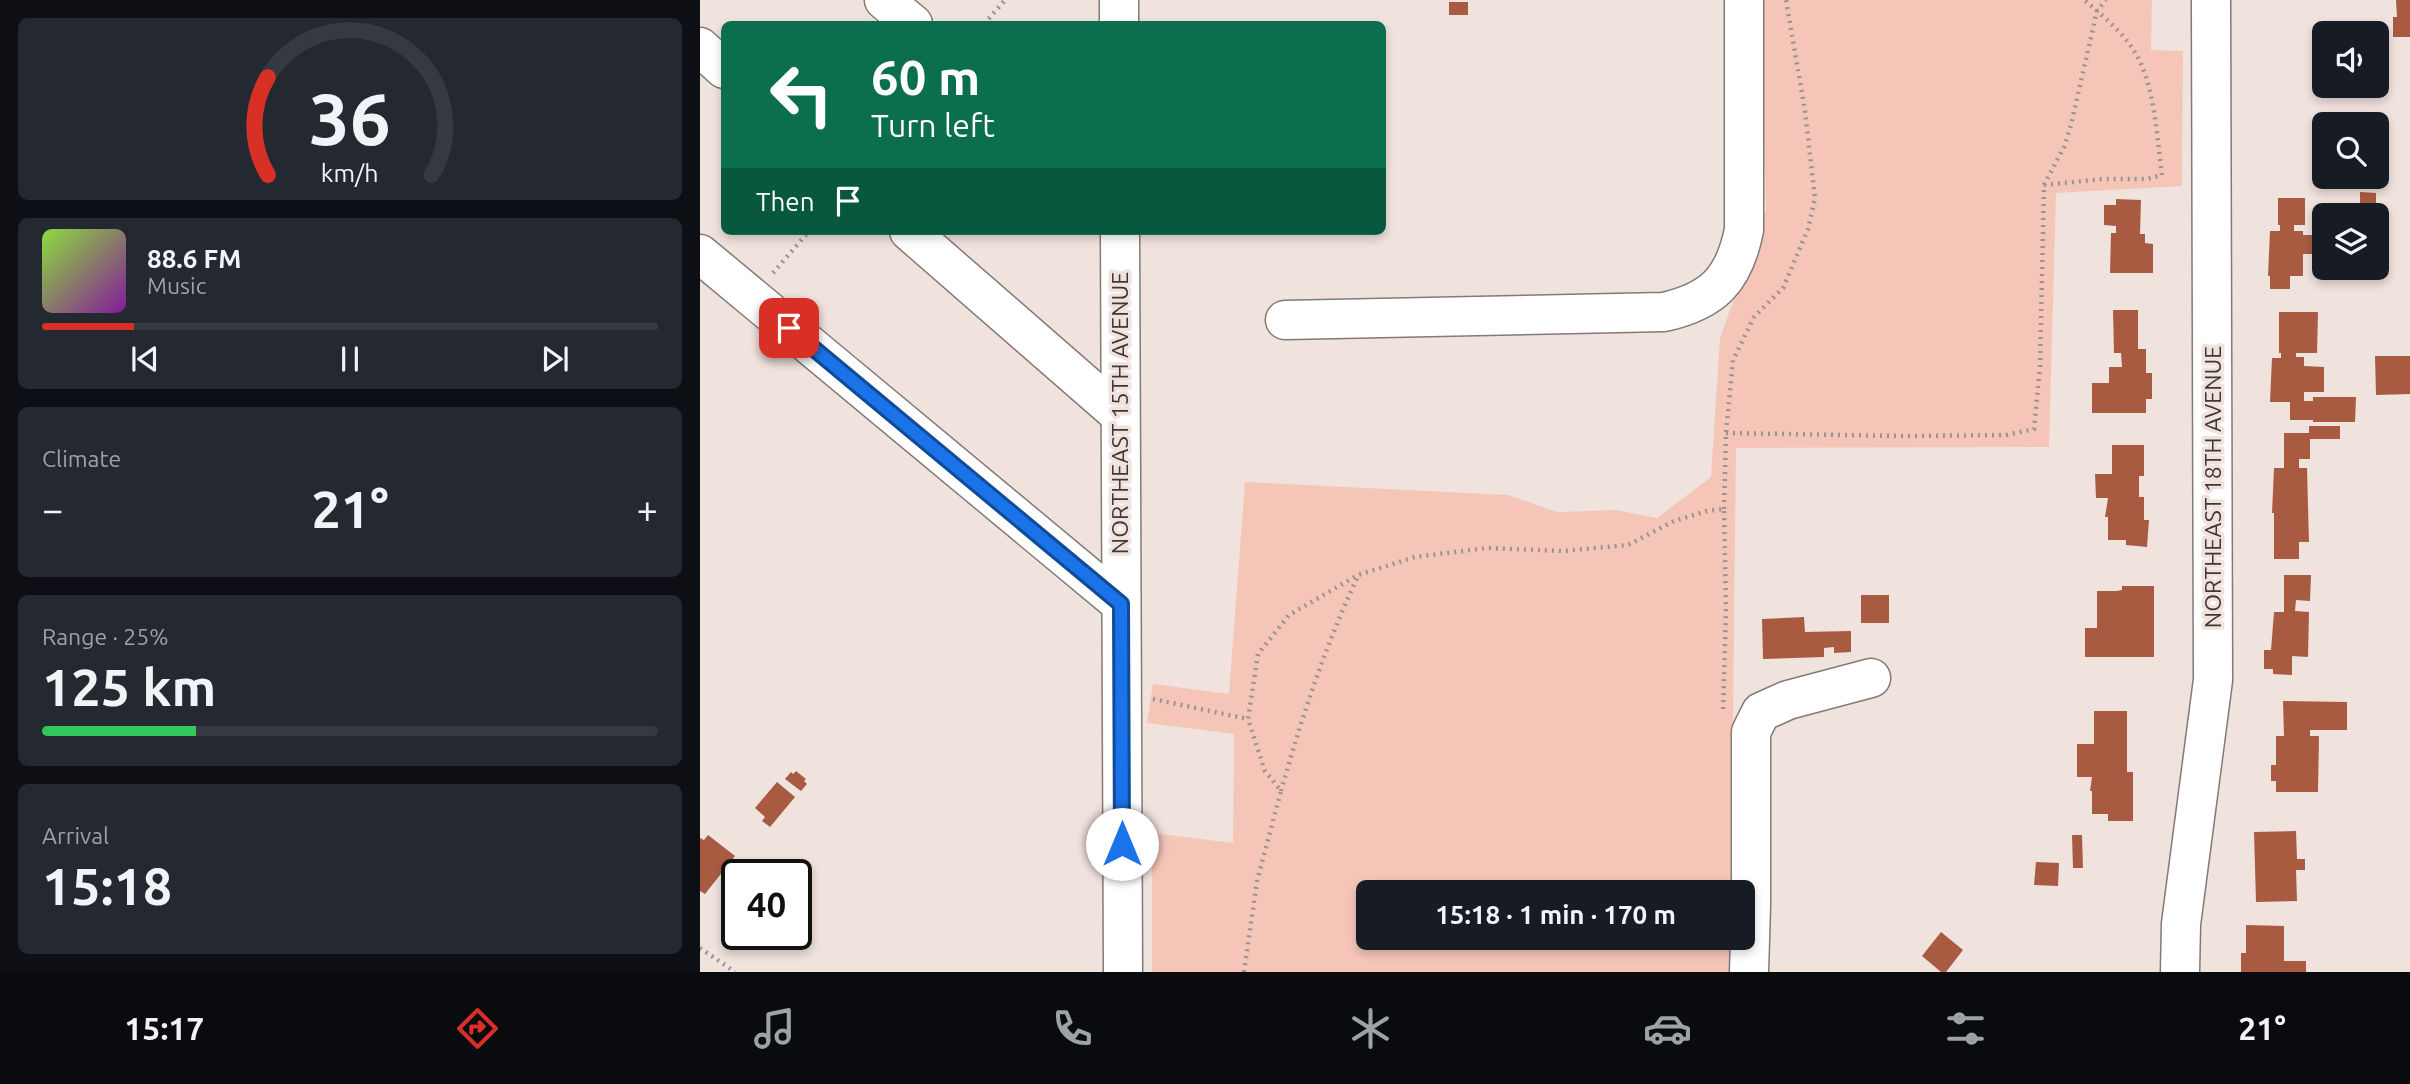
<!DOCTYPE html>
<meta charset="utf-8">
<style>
:root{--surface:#171b24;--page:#242831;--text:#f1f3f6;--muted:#9ea1a6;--line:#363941;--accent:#d93025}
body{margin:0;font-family:Ubuntu,sans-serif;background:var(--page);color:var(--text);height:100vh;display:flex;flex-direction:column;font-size:26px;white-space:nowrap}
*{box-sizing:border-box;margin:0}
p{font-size:23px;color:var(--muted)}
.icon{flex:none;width:38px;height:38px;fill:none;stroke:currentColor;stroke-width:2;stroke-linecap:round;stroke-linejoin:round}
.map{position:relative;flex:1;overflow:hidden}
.side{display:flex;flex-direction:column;gap:18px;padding:18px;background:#0d0f14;width:700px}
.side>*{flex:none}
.banner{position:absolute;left:21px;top:21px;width:665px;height:214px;border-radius:10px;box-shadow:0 4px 10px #0003;background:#0b6e4f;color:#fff;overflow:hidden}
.controls{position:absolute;left:1612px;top:21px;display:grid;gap:14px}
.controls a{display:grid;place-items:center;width:77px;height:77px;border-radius:10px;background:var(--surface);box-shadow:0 4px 10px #0003;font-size:35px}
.speed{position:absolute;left:21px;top:859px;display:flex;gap:14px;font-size:35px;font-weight:700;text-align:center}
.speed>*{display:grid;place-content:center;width:91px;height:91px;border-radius:50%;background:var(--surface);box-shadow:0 4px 10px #0003;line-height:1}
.speed .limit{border:4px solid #111;border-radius:10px;background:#fff;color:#111}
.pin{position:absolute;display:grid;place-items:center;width:60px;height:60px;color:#fff;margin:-30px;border-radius:14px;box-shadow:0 4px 10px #0006}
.me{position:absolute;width:77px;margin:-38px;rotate:0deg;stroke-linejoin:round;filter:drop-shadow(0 0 5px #0008)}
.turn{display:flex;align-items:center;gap:24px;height:147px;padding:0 35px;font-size:32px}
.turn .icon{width:91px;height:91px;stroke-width:2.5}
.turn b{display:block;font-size:49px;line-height:60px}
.then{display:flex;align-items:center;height:66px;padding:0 35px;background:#0003;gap:14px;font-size:26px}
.big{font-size:52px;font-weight:700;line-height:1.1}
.side .card{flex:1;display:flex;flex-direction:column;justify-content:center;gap:10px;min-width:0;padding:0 24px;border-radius:10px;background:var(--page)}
.side .dial{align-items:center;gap:0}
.dial svg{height:182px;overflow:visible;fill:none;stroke:var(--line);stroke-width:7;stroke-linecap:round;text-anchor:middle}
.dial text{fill:var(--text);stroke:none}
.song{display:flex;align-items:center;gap:21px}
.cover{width:84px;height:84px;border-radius:10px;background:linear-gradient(135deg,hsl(90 70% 55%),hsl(290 70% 35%))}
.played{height:7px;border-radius:4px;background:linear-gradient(90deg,var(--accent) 15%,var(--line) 15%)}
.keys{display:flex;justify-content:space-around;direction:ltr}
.heat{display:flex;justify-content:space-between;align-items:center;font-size:38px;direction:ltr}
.charge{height:10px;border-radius:5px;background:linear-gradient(90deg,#34c759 25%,var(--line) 0)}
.trip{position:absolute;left:656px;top:880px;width:399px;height:70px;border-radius:10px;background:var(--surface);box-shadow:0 4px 10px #0003;font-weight:700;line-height:70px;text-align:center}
.menu{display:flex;height:112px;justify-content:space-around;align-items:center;background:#090b0e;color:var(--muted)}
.menu .icon{width:49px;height:49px}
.menu .selected{color:var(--accent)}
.menu b{font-size:32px;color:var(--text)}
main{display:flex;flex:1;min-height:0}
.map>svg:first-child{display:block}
</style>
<main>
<section class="side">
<div class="card dial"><svg viewBox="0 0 100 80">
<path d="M14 69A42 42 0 1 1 86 69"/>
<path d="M14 69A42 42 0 0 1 14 26" stroke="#d93025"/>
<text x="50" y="56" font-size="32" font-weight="700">36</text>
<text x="50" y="72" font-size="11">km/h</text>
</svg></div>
<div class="card">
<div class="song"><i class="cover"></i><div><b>88.6 FM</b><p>Music</p></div></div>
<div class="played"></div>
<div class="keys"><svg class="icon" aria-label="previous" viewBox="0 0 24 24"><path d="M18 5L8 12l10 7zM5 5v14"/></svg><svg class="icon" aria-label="pause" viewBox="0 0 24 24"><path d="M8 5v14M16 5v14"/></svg><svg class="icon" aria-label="next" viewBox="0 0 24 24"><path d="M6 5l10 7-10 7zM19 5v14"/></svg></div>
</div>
<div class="card"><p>Climate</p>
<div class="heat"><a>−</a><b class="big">21°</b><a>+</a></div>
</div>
<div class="card"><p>Range · 25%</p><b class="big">125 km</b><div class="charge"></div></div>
<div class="card"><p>Arrival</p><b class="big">15:18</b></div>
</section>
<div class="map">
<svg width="1710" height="972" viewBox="0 0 1710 972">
<rect width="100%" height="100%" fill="#f0e2dd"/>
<polygon fill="#f5c6b7" points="1060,0 1452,0 1451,50 1483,51 1482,186 1356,193 1349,447 1036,448 1031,892 668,892 668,938 1030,938 1030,972 452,972 452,833 533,843 534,734 447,723 453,684 529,694 545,482 808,495 857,512 916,510 957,518 1011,477 1020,338 1066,210"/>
<g fill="#a95b42">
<polygon points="1696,0 1710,0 1710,37 1693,37 1693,17 1697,17"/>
<rect x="749" y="2" width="19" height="13"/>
<polygon points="1660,192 1676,193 1676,207 1660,207"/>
<polygon points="1578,198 1605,198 1605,225 1594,225 1594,231 1603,231 1603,235 1621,235 1621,254 1603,254 1603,276 1590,276 1590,289 1570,289 1570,276 1568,276 1570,231 1580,231 1580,225 1578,225"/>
<polygon points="1416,199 1441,200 1440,234 1445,234 1445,243 1453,244 1453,273 1410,273 1411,233 1416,233 1416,226 1404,225 1404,205 1416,205"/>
<polygon points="1413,310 1438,310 1438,349 1446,349 1446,373 1452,373 1452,399 1446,399 1446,413 1392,413 1392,383 1409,383 1409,367 1422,367 1421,353 1414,353"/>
<polygon points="1579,312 1618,312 1617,353 1596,353 1596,357 1604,357 1604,366 1624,367 1624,392 1604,392 1604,401 1613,401 1613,397 1656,397 1655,422 1613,422 1613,420 1590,420 1590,402 1570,402 1572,358 1581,358 1581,353 1579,353"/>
<polygon points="1675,356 1710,356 1710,394 1676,395"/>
<polygon points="1609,426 1640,426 1640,439 1610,439 1610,459 1599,459 1599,468 1607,468 1609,542 1599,542 1599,559 1574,559 1574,513 1572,513 1574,468 1584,468 1584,433 1609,433"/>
<polygon points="1412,445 1444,445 1444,476 1439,476 1439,497 1444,497 1444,520 1449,520 1447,547 1426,545 1426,540 1408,540 1408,517 1405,517 1408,498 1396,498 1395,474 1412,474"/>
<polygon points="1584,575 1611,575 1610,601 1596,600 1595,611 1609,612 1608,657 1592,656 1592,675 1573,674 1573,669 1564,669 1564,650 1571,650 1574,612 1584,612"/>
<polygon points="1422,586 1454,586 1454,657 1385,657 1385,628 1397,628 1397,591 1417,591 1422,590"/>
<rect x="1161" y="595" width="28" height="28"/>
<polygon points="1104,617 1105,632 1151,631 1151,652 1134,653 1134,647 1124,648 1124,657 1063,659 1062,619"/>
<polygon points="1583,701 1647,702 1647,730 1610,730 1610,736 1619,736 1618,792 1576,792 1576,781 1571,781 1571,765 1576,765 1576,736 1584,736"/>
<polygon points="1394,711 1427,711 1427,772 1433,772 1433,821 1408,821 1408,814 1392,814 1392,791 1390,791 1392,777 1377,777 1377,744 1394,744"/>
<polygon points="96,771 106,779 104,781 107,784 101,791 85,779 91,772 93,774"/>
<polygon points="77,782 95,797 70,827 62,821 65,817 55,808"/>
<polygon points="1596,831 1597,859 1605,859 1605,870 1596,870 1597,901 1556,902 1554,832"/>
<polygon points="8,835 35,856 5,894 0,891 0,838 4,840"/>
<polygon points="1372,835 1382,835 1383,868 1373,868"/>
<polygon points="1336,862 1359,863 1358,886 1334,885"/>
<polygon points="1546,925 1584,926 1584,961 1606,961 1606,972 1541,972 1541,953 1546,953"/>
<polygon points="1241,932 1263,950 1246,972 1241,972 1222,956"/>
</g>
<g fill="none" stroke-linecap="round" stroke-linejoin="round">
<g stroke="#857975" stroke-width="41">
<g id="minor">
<polyline points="184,0 213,24"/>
<polyline points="419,0 419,24"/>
<polyline points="0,47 24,69"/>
<polyline points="209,231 420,415"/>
<polyline points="420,231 423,972"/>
<polyline points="0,254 421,604"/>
<path d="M585,320L964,312C1013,301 1034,280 1044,230V0"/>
<polyline points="1049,972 1051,906 1051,732 1061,712 1088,700 1171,678"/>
<polyline points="1480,972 1481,924 1513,680 1511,0"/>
</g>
</g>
<g stroke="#9c928f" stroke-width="4.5" stroke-dasharray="2 5" stroke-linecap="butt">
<polyline points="284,24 305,0"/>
<polyline points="1344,185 1364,147 1371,125 1397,11 1406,0"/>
<polyline points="73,273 109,231"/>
<path d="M1026,433L1202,436L1306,435L1334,429L1340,366L1344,185L1402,179H1447L1462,175C1457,139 1455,86 1436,54C1423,32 1403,16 1384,0"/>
<polyline points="1024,509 1026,433 1033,360 1054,317 1083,288 1108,229 1115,198 1105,111 1086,0"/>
<polyline points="453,699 548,719"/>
<path d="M581,791C602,717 625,646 658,576"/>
<polyline points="0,948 35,972"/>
<polyline points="544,972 557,881 581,791 565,771 548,719 558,654 589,615 658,575 715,557 787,548 862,551 928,545 974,521 1007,511 1024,509 1026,609 1023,713"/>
</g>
<use href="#minor" stroke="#fff" stroke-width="38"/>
</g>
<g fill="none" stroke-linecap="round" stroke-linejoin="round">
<g stroke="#114b97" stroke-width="18">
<polyline id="route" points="89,328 421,604 422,844"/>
</g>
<use href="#route" stroke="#1a73e8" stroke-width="12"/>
</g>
<g text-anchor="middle" stroke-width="7" stroke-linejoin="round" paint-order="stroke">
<g font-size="23" fill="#3e3836" stroke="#f0e2dd">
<text transform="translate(420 413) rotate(-90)" y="8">NORTHEAST 15TH AVENUE</text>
<text transform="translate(1513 487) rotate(-90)" y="8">NORTHEAST 18TH AVENUE</text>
</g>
</g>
</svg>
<div class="controls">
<a><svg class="icon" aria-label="sound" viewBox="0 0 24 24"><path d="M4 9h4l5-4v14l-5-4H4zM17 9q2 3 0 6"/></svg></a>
<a><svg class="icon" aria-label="search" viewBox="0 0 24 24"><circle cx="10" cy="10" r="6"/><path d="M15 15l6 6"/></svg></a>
<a><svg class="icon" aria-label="layers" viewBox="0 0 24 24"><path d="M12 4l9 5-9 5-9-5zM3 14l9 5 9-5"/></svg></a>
</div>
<div class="speed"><div class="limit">40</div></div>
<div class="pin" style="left:89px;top:328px;background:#d93025"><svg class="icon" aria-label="arrive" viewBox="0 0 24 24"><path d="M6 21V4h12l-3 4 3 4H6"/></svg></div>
<svg class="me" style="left:422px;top:844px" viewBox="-20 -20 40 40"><circle r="19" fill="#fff"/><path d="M0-13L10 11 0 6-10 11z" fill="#1a73e8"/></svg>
<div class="trip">15:18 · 1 min · 170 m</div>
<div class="banner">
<div class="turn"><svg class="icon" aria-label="left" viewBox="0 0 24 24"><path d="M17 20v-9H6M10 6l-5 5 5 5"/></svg><div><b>60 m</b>Turn left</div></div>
<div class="then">Then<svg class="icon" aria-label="arrive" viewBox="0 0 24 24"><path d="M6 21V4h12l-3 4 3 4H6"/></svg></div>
</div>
</div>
</main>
<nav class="menu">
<b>15:17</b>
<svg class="icon selected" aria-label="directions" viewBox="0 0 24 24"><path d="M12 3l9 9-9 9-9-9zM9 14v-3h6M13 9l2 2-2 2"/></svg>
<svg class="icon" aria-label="music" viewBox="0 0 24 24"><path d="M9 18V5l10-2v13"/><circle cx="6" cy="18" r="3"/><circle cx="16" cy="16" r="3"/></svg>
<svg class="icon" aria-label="phone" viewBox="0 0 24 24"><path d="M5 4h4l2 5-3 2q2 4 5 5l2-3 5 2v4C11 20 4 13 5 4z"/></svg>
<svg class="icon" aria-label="climate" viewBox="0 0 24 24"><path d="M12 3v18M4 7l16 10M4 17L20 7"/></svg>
<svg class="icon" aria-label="car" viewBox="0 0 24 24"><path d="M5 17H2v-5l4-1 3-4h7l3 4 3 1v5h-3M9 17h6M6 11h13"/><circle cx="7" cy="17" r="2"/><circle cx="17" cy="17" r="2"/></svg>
<svg class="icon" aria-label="filters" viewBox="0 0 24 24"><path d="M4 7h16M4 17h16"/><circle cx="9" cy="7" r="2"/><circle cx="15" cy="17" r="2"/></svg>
<b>21°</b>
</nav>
